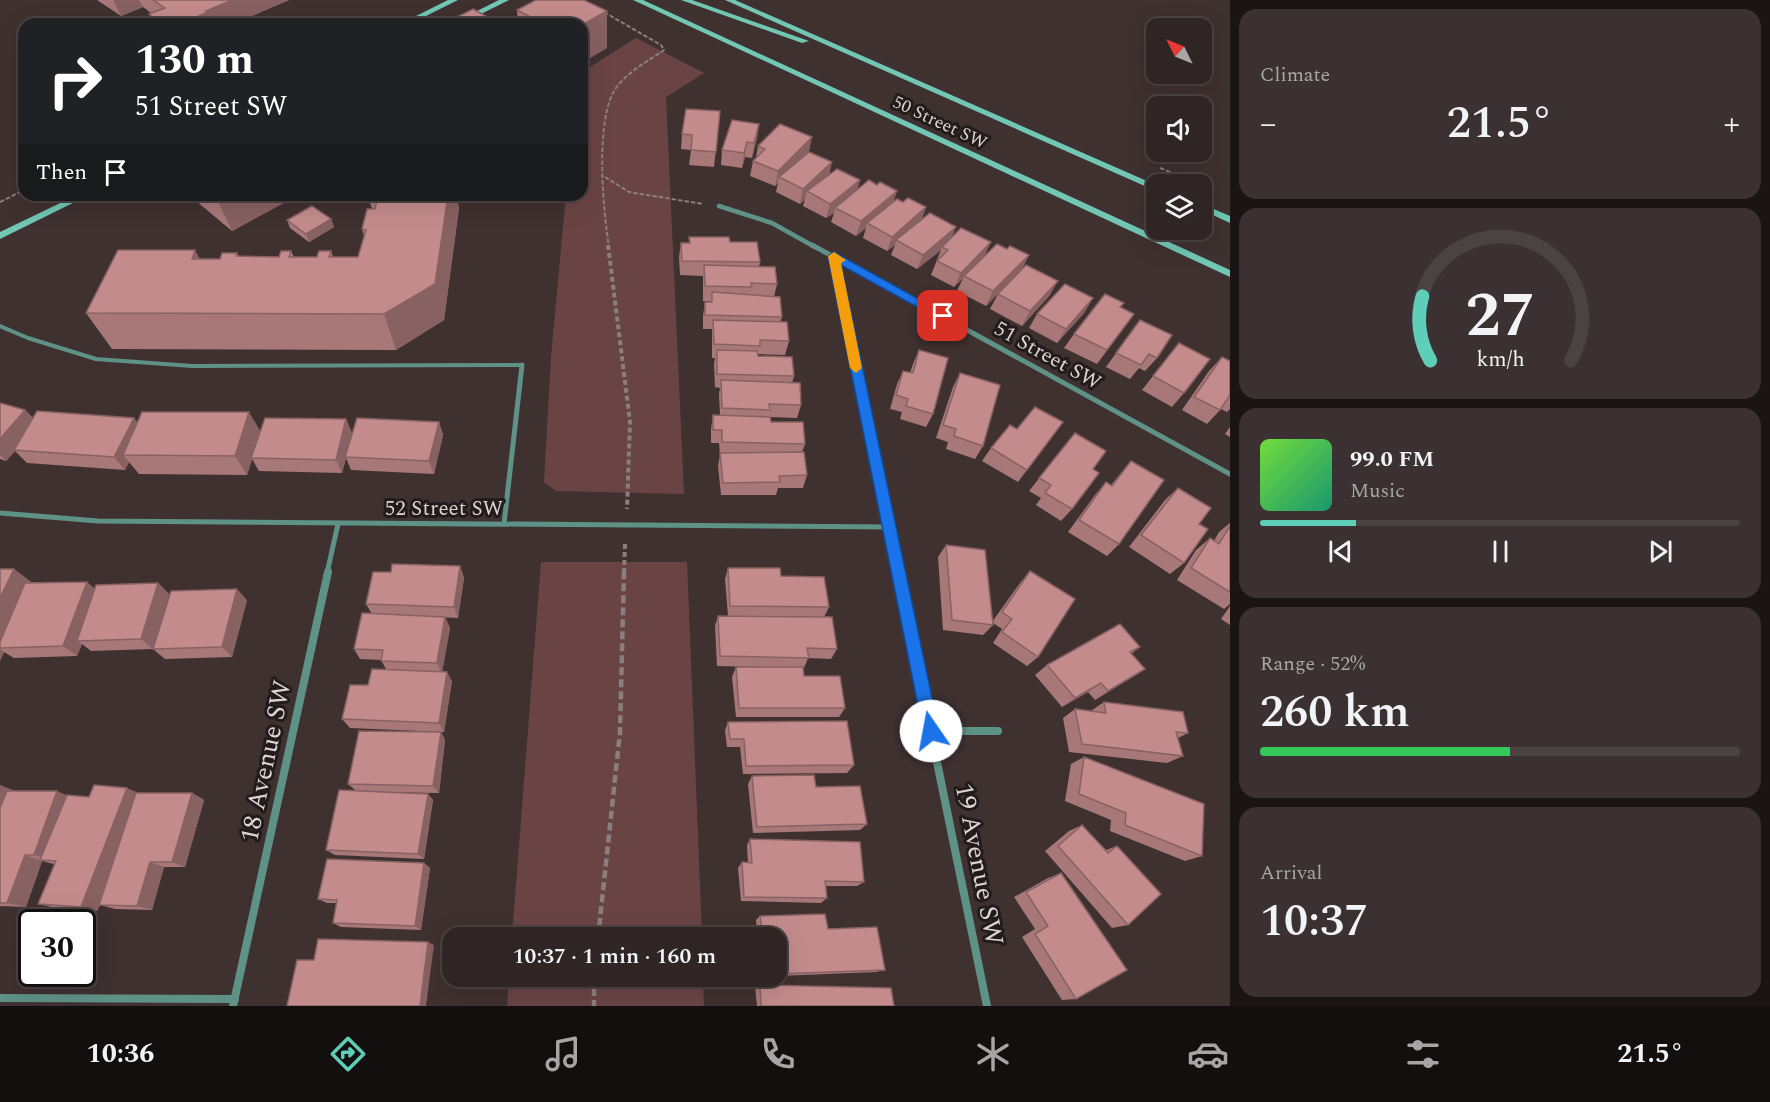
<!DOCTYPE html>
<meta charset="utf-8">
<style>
:root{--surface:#302525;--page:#3c3132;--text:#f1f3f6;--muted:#a8a5a7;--line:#4b4242;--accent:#5eceb8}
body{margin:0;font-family:Spectral,serif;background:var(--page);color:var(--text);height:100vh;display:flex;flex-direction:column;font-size:22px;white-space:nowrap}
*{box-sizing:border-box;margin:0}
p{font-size:20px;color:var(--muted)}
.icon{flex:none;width:33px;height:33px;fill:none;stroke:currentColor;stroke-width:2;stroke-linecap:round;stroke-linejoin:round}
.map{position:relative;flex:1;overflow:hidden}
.drawer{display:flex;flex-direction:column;gap:9px;padding:9px;background:#1a1414;width:540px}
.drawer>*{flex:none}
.guide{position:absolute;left:18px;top:18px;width:570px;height:183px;border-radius:18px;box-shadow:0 6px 24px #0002,0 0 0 2px var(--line);background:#202124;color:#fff;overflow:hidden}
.needle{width:39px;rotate:313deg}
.fabs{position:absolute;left:1146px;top:18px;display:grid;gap:12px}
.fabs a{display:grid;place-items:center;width:66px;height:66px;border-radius:12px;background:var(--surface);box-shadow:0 6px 24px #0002,0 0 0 2px var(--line);font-size:30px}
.speed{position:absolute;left:18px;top:909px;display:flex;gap:12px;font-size:30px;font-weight:700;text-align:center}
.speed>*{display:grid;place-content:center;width:78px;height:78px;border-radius:50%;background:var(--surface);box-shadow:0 6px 24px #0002,0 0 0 2px var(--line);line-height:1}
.speed .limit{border:3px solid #111;border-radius:9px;background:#fff;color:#111}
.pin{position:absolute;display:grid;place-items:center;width:51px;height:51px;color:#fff;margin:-26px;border-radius:12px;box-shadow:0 3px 9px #0006}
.me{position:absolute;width:66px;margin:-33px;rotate:348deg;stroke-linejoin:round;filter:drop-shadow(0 0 4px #0008)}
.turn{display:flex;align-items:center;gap:21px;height:126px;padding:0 18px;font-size:27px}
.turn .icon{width:78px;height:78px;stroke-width:2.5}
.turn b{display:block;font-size:42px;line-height:51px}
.then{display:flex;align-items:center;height:57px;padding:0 18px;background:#0003;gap:12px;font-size:22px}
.big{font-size:45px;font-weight:600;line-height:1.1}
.drawer .tile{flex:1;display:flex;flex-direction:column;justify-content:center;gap:9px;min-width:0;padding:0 21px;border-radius:18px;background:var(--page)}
.drawer .dial{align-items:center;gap:0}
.dial svg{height:156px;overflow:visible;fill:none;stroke:var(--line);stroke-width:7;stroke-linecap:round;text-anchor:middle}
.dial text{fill:var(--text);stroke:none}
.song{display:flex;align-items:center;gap:18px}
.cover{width:72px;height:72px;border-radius:9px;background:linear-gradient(135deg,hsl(100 70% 55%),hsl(160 70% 35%))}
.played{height:6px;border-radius:3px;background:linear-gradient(90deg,var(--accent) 20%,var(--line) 20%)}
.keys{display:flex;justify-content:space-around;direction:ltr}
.heat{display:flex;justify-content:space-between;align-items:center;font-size:33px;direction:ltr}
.charge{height:9px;border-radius:4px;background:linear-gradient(90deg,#34c759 52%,var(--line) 0)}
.trip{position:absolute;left:442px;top:927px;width:345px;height:60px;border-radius:18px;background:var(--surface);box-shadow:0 6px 24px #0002,0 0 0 2px var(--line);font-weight:600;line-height:60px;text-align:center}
.menu{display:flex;height:96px;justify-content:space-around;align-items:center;background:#130f0f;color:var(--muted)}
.menu .icon{width:42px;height:42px}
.menu .current{color:var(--accent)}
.menu b{font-size:27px;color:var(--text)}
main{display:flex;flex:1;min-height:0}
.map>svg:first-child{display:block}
</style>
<main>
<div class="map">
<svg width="1230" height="1006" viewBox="0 0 1230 1006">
<rect width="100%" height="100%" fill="#403131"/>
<g fill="#6a4445">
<polygon points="636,38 704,73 666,97 684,494 556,491 544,482 551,357 566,195 582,195 582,72"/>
<polygon points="541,562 687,562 702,937 512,937"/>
<polygon points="509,977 703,977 704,1006 507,1006"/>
</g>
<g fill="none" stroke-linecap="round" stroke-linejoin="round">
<g stroke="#8b7e7e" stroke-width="2" stroke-dasharray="4.5 2" stroke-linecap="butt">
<path d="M604,12L661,45L664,50C647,62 621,75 612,95C596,130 603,209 609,247"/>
<polyline points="375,24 387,18"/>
<polyline points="1160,168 1200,184"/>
<polyline points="605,177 629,192 703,204"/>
<polyline points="0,202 24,190"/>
</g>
<g stroke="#8b7e7e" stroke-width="4" stroke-dasharray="5 3" stroke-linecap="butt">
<polyline points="608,245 630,422 627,509"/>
<polyline points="624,573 625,544"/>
</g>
<g stroke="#8b7e7e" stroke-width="4.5" stroke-dasharray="8 4" stroke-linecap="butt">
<polyline points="598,938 620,732 624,572"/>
<polyline points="594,976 594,1006"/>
</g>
<polyline stroke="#5f9287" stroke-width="4" points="0,326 28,338 96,359 192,366 522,365"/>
<polyline stroke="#5f9287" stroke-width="4.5" points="719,206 772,223 815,247"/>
<g stroke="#5f9287" stroke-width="5">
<polyline points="812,245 1230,474"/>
<polyline points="834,256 899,573"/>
<polyline points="0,513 98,521 889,527"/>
<polyline points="504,524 522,365"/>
<polyline points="327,573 338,524"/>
</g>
<g stroke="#5f9287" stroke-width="8">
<polyline points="898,572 987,1006"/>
<polyline points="931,731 998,731"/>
<polyline points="0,998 235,999"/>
<polyline points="233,1006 328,572"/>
</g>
<g fill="#71c7b4" fill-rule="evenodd">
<polygon points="448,0 458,0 410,24 400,24"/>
<polygon points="499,0 509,0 461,24 451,24"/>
<polygon points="633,0 643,0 1230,270 1230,277"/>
<polygon points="681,0 692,0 809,41 802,43"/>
<polygon points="725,0 735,0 1156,185 1156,191"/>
<polygon points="77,195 89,195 0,239 0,232"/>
<polygon points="1202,204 1230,216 1230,223 1202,210"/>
</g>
</g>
<g fill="#a87878">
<polygon points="97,0 289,0 233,24 154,24 149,14 151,13 143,7 121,16"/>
<polygon points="517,10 607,11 607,48 582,24 518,24"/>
<polygon points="720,111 714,167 689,165 691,150 681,149 682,134"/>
<polygon points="759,124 757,138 752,158 745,157 742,168 721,165 722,150"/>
<polygon points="758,146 829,174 860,180 857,190 877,185 897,191 893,202 903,202 926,207 921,220 952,236 984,256 1007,249 1029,255 1021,270 986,306 957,291 963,278 954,287 931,275 941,250 917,269 891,255 895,245 887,251 863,238 866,228 856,236 831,222 834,213 826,218 803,206 805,199 800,204 776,192 778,183 775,186 750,176 753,161 756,158"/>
<polygon points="189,195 298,195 232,231"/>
<polygon points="456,195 459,208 444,320 396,350 112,349 86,313 200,259 220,259 237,253 239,256 279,257 291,251 294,257 317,257 331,251 333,257 358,257 364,236 362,229 372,209 368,196"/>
<polygon points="331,219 334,227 309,242 290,228 287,220"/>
<polygon points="689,237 730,242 760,262 759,267 777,284 774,297 782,317 780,322 789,341 785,355 758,354 758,356 794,376 792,383 801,405 797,418 770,417 771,422 805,444 802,452 807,475 803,488 778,488 776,495 721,495 718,466 720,455 719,443 711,443 711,429 713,415 720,415 719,394 720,388 715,387 714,364 715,358 712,358 712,329 703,329 703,316 705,302 711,302 711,301 703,301 703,276 680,275 679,257 681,243 689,243"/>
<polygon points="998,294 1050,295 1022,326 990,309"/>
<polygon points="1093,298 1084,313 1057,343 1029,328 1037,314"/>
<polygon points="1120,307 1134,314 1097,364 1064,348 1074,334"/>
<polygon points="1140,320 1157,358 1145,371 1139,368 1130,379 1106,367"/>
<polygon points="1179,343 1184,393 1172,407 1142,390"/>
<polygon points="919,350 933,414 926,427 900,419 902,412 890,409 897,384 903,371 910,373 913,364"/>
<polygon points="1222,357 1230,361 1230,409 1227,412 1221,409 1207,424 1182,410 1209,371"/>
<polygon points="960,373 983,446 975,459 946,449 948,442 936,438 953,387"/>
<polygon points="0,403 25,410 33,418 137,422 260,431 346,419 352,433 349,444 439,422 443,435 434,474 351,470 346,458 342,473 259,471 252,459 247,475 139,474 129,462 125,470 27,463 15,451 6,461 0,459"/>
<polygon points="1063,422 1018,482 982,461 991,448 1017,429"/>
<polygon points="1230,427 1230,437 1225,434"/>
<polygon points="1075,433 1093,469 1072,509 1061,521 1036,505 1041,498 1029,491"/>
<polygon points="1131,461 1119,544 1107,556 1068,532 1095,495 1106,482 1111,485"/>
<polygon points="1178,488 1199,524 1184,563 1170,574 1129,547 1165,500"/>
<polygon points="1230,523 1230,604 1224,609 1177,580 1196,550 1210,538 1214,541 1219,532"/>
<polygon points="946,545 992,622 1020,583 1030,571 1038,657 1027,666 993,643 1002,629 993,623 993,625 983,635 943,630 938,557"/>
<polygon points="460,566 464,578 458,618 439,617 445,617 450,628 442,672 452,681 444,732 350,728 342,719 368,685 386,669 381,660 360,659 354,649 372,614 366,604 391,572"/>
<polygon points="728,568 781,576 829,607 824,617 837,649 831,659 808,658 804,668 803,668 804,676 845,708 839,717 736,717 732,677 736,667 768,667 717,666 715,626 718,616 728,616 725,579"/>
<polygon points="0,569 14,569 31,582 95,589 158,583 169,594 153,649 91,651 82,644 77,656 14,658 4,652 0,661"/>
<polygon points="247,600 232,657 165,659 153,649"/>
<polygon points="1230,606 1230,625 1221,619"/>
<polygon points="1140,647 1131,654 1145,669 1095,700 1088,692 1062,707 1035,675 1047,665"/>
<polygon points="1104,702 1188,733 1178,738 1183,756 1167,763 1069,752 1063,718 1075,709 1091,711"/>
<polygon points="728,722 854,765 847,773 743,774 740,747 727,747 725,730"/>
<polygon points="441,732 445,740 439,793 380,792 428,794 433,800 424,859 335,855 326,850 355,790 348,784"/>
<polygon points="1084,757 1202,856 1185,861 1110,831 1111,820 1065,801 1071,764"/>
<polygon points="752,776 816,787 867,824 860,830 753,833 748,784"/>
<polygon points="0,785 13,791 89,797 138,793 192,793 204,800 185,867 164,867 152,910 115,909 100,905 97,911 56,908 38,904 54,864 42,861 26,907 0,906"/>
<polygon points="1082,825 1106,850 1117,846 1128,925 1112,928 1045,851 1069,831"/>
<polygon points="750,839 864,882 857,886 826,886 827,898 821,903 741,901 738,868 742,862 748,863 747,845"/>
<polygon points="424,863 430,868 421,930 341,927 333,923 337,903 327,903 318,899"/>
<polygon points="1061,873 1076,999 1062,1000 1022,937 1035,929 1014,897 1048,878"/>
<polygon points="760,916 828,929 885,970 876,972 777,976 777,938 741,938 740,934 744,931 757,931 756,920"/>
<polygon points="760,985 894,1006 757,1006 755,986"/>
</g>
<g fill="#886162">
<polygon points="113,0 139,0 143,7 121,16"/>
<polygon points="232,0 289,0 233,24 181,24 206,11"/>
<polygon points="607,11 607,48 582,63 582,25"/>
<polygon points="759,124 757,138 752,158 754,143"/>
<polygon points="812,137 809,152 779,177 778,183 775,186 778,171"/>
<polygon points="747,142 745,157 742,168 744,153"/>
<polygon points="832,162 829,177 807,191 805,199 800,204 803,189"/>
<polygon points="860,180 855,195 835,208 834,213 826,218 830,204"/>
<polygon points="897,191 892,206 867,223 866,228 856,236 861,221"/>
<polygon points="215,195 298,195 232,231"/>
<polygon points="448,195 456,195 459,208 444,320 396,350 384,314"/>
<polygon points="926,207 921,222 896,240 895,245 887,251 892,237"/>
<polygon points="331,219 334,227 309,242 306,234"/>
<polygon points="956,227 950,242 942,247 941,250 917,269 923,255"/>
<polygon points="991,242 984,257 954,287 961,273"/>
<polygon points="195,250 215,287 192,259"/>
<polygon points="1029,255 1021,270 986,306 993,291"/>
<polygon points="1058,281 1050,295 1022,326 1030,311"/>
<polygon points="1093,298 1084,313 1057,343 1066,329"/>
<polygon points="25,410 38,423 14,450 15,451 6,461 0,455 0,439"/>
<polygon points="249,412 261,432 251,458 252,459 247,475 235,456"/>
<polygon points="134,418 145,431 123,455 129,462 125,470 114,457"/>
<polygon points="346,419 352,433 342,473 336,460"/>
<polygon points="439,422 443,435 434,474 429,461"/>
<polygon points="460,566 464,578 458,618 454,607"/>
<polygon points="14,569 36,586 0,648 0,598"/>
<polygon points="87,582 100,593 77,641 82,644 77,656 63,646"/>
<polygon points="158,583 169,594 153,649 141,639"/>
<polygon points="237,589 247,600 232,657 222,647"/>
<polygon points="445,617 450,628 442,673 437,663"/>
<polygon points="0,649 4,652 0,661"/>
<polygon points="1145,669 1131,678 1095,700 1108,691"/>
<polygon points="447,672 452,681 444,732 439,723"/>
<polygon points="1101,683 1088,692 1062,707 1075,698"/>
<polygon points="441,732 445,740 439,793 433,786"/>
<polygon points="0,785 15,791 0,826"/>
<polygon points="127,788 141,794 97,911 81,907"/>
<polygon points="57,791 73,798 51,860 34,855"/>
<polygon points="192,793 204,800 185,867 172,862"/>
<polygon points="428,794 433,800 424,859 418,854"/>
<polygon points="25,855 42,861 26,907 7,903"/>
<polygon points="150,862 164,867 152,910 137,906"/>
<polygon points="424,863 430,868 421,930 415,926"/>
<polygon points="428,942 434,945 426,1006 420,1006"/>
</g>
<g fill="#c38b8c" stroke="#886162" stroke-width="1.5">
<polygon points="153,0 232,0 206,11 208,12 181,24 164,24 149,14 165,8"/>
<polygon points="536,0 584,0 607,11 582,25 544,24 517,10"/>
<polygon points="473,9 500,24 443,24"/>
<polygon points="686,109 720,111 716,152 691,150 692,135 682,134"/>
<polygon points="732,120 759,124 754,143 747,142 744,153 722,150"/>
<polygon points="780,124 812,137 778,171 753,161 765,149 758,146"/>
<polygon points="809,152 832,162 803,189 779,177"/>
<polygon points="837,169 860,180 830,204 807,191"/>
<polygon points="869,180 877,185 880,182 897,191 861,221 835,208"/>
<polygon points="368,195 448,195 435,284 384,314 86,313 118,250 195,250 192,259 220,259 222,253 237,253 236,256 279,257 281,251 291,251 289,257 317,257 319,251 331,251 329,257 358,257 366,230 362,229 367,209 375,209 378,196 368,196"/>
<polygon points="908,198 926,207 892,237 867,223 897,199 903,202"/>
<polygon points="312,206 331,219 306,234 287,220"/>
<polygon points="930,213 956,227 923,255 896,240"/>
<polygon points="961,228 991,242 961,273 937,261 948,250 942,247"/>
<polygon points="689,237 729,237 730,242 757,242 760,262 682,261 681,243 690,243"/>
<polygon points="997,244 1007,249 1010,246 1029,255 993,291 964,276"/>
<polygon points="704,265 775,267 777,284 751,283 752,287 705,286"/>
<polygon points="1026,265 1058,281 1030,311 998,294"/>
<polygon points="1065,284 1093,298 1066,329 1037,314"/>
<polygon points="712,292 780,297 782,317 705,315 705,302 712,302"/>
<polygon points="1105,294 1124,303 1120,307 1134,314 1107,350 1074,334"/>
<polygon points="713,320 787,322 789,341 760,340 760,346 714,344"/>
<polygon points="1140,320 1172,335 1157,358 1149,354 1141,365 1116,353"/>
<polygon points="1179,343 1210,359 1184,393 1153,376"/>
<polygon points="717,350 757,351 758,356 792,357 794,376 717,374"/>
<polygon points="919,350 948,358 933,414 906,406 908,399 896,395 903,371 913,373"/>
<polygon points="1222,357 1230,361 1230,395 1220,410 1194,397"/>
<polygon points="960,373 1000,385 983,446 954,436 956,429 943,425"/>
<polygon points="721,380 800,383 801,405 769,404 770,410 722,408"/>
<polygon points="0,403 25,410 0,439"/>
<polygon points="1035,407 1063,422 1027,470 991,448 1010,425 1017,429"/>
<polygon points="37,411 134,418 114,457 14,450"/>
<polygon points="142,412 249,412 235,456 123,455"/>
<polygon points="713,415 770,417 771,422 803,422 805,444 722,442 722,430 713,430"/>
<polygon points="265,418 346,419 336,460 251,458"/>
<polygon points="357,418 439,422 429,461 345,457"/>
<polygon points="1075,433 1106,451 1093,469 1099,473 1072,509 1045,493 1051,485 1039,478"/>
<polygon points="804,452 807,475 779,476 780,482 723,483 720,453"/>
<polygon points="1131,461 1164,480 1119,544 1079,520 1106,482 1112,486"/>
<polygon points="1178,488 1211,508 1199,524 1208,529 1184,563 1141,535"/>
<polygon points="1230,526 1230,592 1191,568 1210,538 1219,544"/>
<polygon points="946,545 985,550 993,625 952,620"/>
<polygon points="392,564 460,566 454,607 366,604 373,572 391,572"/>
<polygon points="728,568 780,568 781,576 824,577 829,607 730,606"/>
<polygon points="0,569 14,569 0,598"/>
<polygon points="1030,571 1075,599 1038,657 1002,632 1012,619 1002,612"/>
<polygon points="87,582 63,646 0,648 0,642 25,583"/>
<polygon points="158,583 141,639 77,641 96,585"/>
<polygon points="237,589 222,647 153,649 171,591"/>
<polygon points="362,613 445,617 437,663 381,661 383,650 354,649"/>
<polygon points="718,616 832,617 837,649 807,648 809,658 720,656"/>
<polygon points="1120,624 1140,647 1130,652 1145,669 1108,691 1101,683 1075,698 1047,665"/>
<polygon points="736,667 803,667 804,676 840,676 845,708 739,708"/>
<polygon points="372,669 447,672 439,723 342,719 350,685 368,685"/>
<polygon points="1104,702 1183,712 1188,733 1176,732 1183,756 1082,744 1075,709 1106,713"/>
<polygon points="847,721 854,765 746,766 744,739 730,739 728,722"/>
<polygon points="359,731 441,732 433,786 348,784"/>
<polygon points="1084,757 1204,804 1202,856 1125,825 1126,813 1079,794"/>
<polygon points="814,775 816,787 860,786 867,824 757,827 752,776"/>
<polygon points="94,785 127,788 81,907 38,904 56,861 40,860 67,795 89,797"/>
<polygon points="339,790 428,794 418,854 326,850"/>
<polygon points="7,791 57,791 34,855 25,855 7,903 0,903 0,808"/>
<polygon points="136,793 192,793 172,862 150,862 137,906 99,905"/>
<polygon points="1082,825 1108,853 1117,846 1161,894 1128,925 1058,846"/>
<polygon points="750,839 860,842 864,882 825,881 827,898 744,897 742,862 752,863"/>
<polygon points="327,859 424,863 415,926 333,923 337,900 318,899"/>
<polygon points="1061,873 1127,970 1076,999 1035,934 1048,926 1026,892"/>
<polygon points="825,914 828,929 877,927 885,970 777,974 777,938 745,938 744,931 762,931 760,916"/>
<polygon points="318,939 428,942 420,1006 287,1006 297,960 314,960"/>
<polygon points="760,985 891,988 894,1006 761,1006"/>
</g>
<polygon fill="#1a73e8" stroke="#114b97" stroke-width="1.5" points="834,252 949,316 943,320 939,319 841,265 939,731 937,737 931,739 926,737 923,731 828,256"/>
<polygon fill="#f59e0b" points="834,252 846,260 841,263 862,368 856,373 850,368 828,256"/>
<g text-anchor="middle" stroke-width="6" stroke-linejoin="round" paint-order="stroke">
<g font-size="18" fill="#ddd3d3" stroke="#221b1b">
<text transform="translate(940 122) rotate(25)" y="6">50 Street SW</text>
</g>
<g font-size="21" fill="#ddd3d3" stroke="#221b1b">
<text transform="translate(1048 355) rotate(29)" y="7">51 Street SW</text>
<text x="444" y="515">52 Street SW</text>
</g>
<g font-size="26" fill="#ddd3d3" stroke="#221b1b">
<text transform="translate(265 761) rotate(-78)" y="9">18 Avenue SW</text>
<text transform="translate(980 864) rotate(79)" y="9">19 Avenue SW</text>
</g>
</g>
</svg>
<div class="fabs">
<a><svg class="needle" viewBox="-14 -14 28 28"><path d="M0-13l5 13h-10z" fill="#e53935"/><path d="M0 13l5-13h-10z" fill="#a8a5a7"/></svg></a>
<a><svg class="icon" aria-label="sound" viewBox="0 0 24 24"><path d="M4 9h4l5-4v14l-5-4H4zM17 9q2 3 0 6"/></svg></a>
<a><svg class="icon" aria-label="layers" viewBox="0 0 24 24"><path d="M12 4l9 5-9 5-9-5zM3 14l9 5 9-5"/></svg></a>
</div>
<div class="speed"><div class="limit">30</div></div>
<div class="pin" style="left:943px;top:316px;background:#d93025"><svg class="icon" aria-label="arrive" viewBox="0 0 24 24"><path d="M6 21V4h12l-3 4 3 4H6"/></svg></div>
<svg class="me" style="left:931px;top:731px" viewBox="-20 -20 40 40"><circle r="19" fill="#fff"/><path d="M0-13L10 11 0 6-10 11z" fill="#1a73e8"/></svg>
<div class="trip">10:37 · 1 min · 160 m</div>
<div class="guide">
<div class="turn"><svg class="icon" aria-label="right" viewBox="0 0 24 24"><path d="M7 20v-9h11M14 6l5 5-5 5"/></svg><div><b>130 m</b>51 Street SW</div></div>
<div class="then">Then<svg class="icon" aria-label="arrive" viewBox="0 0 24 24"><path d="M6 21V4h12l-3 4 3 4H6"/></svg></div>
</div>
</div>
<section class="drawer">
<div class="tile"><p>Climate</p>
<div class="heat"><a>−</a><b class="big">21.5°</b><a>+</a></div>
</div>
<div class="tile dial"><svg viewBox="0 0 100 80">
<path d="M14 69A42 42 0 1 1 86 69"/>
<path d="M14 69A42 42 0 0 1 10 36" stroke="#5eceb8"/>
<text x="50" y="56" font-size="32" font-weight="700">27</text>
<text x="50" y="72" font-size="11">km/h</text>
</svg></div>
<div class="tile">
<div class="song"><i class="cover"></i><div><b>99.0 FM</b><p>Music</p></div></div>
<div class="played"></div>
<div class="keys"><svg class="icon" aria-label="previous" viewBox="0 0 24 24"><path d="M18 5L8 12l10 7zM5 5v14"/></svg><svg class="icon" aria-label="pause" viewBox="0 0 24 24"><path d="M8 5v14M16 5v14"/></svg><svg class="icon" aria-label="next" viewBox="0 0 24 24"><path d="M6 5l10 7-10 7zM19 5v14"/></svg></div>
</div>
<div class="tile"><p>Range · 52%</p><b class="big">260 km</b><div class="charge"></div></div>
<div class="tile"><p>Arrival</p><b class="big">10:37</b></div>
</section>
</main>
<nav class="menu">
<b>10:36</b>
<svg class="icon current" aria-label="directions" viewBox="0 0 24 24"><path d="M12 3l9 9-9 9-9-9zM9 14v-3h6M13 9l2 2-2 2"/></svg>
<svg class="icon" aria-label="music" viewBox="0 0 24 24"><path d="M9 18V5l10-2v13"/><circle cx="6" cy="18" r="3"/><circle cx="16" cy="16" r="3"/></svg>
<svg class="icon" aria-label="phone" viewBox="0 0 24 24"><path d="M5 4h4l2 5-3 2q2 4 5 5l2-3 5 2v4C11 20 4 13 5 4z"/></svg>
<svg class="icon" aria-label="climate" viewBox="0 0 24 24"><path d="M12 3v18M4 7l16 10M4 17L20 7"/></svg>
<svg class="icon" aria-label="car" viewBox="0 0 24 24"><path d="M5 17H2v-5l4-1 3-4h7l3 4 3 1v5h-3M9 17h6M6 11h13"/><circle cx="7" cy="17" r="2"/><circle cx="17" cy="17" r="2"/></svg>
<svg class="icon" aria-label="filters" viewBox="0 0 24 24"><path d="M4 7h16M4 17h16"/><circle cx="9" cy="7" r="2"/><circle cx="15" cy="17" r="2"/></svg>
<b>21.5°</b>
</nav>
